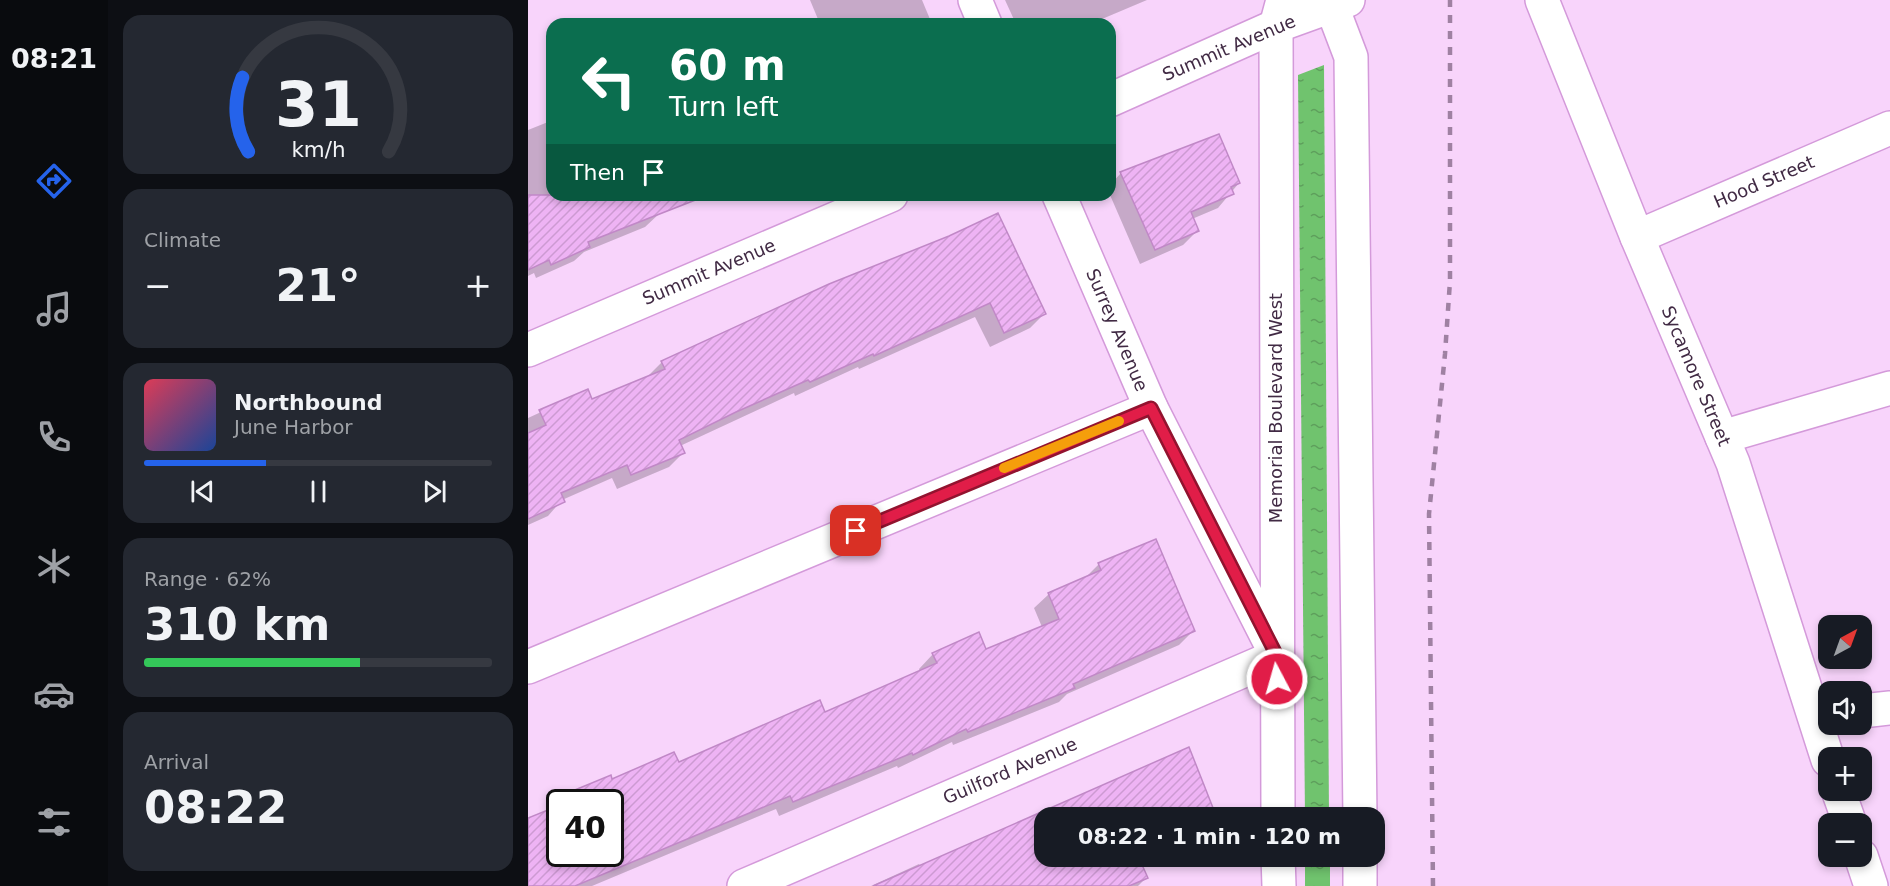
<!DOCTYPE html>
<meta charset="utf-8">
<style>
:root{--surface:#171b24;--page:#242831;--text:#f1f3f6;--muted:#9ea1a6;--line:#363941;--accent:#2563eb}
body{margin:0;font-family:"DejaVu Sans",sans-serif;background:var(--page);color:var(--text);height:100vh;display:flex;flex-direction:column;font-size:22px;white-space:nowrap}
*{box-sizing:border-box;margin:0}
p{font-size:20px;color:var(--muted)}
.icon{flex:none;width:33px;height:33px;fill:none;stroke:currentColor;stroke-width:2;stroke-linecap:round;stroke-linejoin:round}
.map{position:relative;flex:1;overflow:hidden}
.panel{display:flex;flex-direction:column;gap:15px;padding:15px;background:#0d0f14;width:420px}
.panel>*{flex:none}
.banner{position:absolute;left:18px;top:18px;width:570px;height:183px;border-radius:18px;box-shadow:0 3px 9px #0003;background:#0b6e4f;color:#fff;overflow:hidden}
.needle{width:39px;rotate:41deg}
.fabs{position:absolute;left:1290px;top:615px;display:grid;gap:12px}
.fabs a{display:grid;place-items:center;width:54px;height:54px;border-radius:12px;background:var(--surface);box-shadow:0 3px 9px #0003;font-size:30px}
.speed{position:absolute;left:18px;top:789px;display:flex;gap:12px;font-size:30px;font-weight:700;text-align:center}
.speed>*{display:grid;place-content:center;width:78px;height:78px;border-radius:50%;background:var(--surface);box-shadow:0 3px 9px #0003;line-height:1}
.speed .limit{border:3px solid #111;border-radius:9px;background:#fff;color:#111}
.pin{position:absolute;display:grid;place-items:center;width:51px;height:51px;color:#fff;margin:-26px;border-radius:12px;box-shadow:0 3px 9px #0006}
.me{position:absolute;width:66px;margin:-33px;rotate:354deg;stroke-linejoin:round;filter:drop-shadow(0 0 4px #0008)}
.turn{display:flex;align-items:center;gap:21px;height:126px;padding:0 24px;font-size:27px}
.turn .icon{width:78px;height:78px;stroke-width:2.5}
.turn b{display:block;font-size:42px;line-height:51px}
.then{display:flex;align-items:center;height:57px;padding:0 24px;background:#0003;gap:12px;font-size:22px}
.big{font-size:45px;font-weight:800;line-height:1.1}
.panel .widget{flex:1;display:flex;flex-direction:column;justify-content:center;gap:9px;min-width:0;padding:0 21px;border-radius:18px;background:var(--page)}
.panel .dial{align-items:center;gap:0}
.dial svg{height:156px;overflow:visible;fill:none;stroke:var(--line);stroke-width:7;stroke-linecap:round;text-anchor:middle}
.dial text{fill:var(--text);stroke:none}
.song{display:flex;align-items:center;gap:18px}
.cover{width:72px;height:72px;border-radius:9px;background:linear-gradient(135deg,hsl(350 70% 55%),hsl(220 70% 35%))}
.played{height:6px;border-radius:3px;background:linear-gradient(90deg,var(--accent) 35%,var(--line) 35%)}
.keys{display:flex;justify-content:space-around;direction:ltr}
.heat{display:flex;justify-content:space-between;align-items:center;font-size:33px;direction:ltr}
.charge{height:9px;border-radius:4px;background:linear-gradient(90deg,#34c759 62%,var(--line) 0)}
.trip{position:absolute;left:506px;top:807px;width:351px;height:60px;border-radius:18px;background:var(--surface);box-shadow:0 3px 9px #0003;font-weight:800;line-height:60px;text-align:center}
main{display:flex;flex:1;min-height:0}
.tab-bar{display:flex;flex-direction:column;width:108px;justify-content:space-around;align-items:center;background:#090b0e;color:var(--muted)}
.tab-bar .icon{width:42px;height:42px}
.tab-bar .active{color:var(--accent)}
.tab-bar b{font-size:27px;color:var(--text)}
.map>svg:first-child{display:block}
</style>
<main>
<nav class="tab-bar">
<b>08:21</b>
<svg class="icon active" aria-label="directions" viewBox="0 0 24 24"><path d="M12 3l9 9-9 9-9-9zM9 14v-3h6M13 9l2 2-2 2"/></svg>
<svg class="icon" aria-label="music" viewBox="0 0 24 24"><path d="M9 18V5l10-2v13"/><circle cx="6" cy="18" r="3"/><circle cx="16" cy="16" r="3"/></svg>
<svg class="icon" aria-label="phone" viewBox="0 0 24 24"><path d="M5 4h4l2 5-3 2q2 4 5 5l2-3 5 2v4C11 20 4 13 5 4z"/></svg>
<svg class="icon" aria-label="climate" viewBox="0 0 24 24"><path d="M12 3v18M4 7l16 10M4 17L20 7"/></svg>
<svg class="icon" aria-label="car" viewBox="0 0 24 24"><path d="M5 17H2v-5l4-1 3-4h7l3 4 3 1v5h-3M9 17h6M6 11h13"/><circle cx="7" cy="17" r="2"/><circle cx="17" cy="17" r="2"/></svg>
<svg class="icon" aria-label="filters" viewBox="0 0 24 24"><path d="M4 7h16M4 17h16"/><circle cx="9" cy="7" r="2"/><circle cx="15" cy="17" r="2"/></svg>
</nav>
<section class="panel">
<div class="widget dial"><svg viewBox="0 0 100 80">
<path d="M14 69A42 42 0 1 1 86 69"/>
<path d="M14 69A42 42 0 0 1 11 31" stroke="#2563eb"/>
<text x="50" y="56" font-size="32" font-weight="700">31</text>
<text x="50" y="72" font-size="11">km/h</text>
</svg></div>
<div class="widget"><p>Climate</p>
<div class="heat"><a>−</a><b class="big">21°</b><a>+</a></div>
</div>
<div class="widget">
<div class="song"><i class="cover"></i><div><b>Northbound</b><p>June Harbor</p></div></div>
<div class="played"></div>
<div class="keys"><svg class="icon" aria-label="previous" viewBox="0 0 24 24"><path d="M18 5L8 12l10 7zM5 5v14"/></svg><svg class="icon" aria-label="pause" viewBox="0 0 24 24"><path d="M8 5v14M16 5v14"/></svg><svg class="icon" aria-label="next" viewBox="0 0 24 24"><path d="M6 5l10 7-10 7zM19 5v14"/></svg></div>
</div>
<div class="widget"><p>Range · 62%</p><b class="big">310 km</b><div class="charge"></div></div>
<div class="widget"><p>Arrival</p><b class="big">08:22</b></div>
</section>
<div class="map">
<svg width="1362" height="886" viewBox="0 0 1362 886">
<defs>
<pattern id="water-ripples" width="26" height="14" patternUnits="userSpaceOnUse" patternTransform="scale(1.5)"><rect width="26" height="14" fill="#70c36e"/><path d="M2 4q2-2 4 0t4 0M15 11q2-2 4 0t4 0" fill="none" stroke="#5e9f5c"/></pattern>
<pattern id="building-hatch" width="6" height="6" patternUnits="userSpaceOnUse" patternTransform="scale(1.5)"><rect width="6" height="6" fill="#eeb3f4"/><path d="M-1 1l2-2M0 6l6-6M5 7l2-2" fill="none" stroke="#cd9ad2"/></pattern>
</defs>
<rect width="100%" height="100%" fill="#f8d4fb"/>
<g fill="url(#water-ripples)">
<polygon points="796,65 801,817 777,818 770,75"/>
<rect x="777" y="857" width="25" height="29"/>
</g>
<g fill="#0003" fill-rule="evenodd">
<polygon points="282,0 394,0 404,24 292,24"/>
<polygon points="477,0 619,0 574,19 569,24 488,24"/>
<polygon points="20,122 24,131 24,195 159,195 132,213 117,227 56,252 46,261 8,278 6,273 0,276 0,130"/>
<polygon points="593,173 711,183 690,208 664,219 669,231 655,245 612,264 582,195 582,185"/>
<polygon points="421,237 516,314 502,328 462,347 447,317 331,369 330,367 267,396 266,393 152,446 155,453 141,467 89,489 84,478 34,500 20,516 0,525 0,418 59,391 63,401 119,377 134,362"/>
<path d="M571,564L665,631L651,645L539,694L531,702L425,745L424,742L370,768L369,766L251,816L248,809L64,886H0V820L17,813L31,799L150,764L297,714L392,672L391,669L405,654L458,651L514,627L506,608L521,594L556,579ZM32,802H82V854H32Z"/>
<polygon points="516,818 516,856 616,856 610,859 618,878 610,886 343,886 391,864 393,867"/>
</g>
<g fill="url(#building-hatch)" stroke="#c188c7" stroke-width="1.5">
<polygon points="691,134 712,183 703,187 706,194 663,212 671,231 627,250 592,172"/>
<polygon points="0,195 174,195 175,197 60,242 62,247 23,265 21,260 0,270"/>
<polygon points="470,213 518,314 476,333 462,303 346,356 345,354 282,382 280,380 208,412 151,440 157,453 103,475 99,465 33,493 37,502 0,519 0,433 18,425 11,410 60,389 64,399 137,369 133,361 301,284 421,236"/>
<polygon points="628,539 667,631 545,684 547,688 440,732 438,729 385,755 384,753 265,802 262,796 47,886 0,886 0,818 32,805 32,854 82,854 82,802 32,802 30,797 83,775 84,779 146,752 151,762 292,700 297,712 409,663 404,653 451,632 458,649 531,619 520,593 573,570 570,563"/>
<polygon points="661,747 689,818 516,818 516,856 610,856 620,878 601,886 345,886"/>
</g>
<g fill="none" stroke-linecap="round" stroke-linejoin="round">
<g stroke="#d49ada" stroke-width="36">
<g id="minor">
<polyline points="447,0 457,24"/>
<polyline points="1014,0 1109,237 1205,463 1300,760"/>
<polyline points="804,7 823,57 832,818"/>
<polyline points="582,100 748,26 820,0"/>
<polyline points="1109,237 1362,128"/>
<polyline points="0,350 363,195"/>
<polyline points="1194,437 1362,388"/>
<polyline points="0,667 623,408"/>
<polyline points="1334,711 1362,708"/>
<polyline points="1310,790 1322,824"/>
<polyline points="750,818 748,26 755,0"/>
<polyline points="750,856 751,886"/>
<polyline points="832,856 832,886"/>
<polyline points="1333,856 1343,886"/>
<polyline points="216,886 749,656 623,408 531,195"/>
</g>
</g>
<use href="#minor" stroke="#fff" stroke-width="33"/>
<polyline stroke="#9f81a2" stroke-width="4.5" stroke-dasharray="8 8" stroke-linecap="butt" points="905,886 901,514 917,354 922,281 922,0"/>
</g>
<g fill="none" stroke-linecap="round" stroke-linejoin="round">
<g stroke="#92132f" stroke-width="15">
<polyline id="route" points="328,531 623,408 749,656 749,679"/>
</g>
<use href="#route" stroke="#e11d48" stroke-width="10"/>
<polyline stroke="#f59e0b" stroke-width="10" points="476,468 591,421"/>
</g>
<g text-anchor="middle" stroke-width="4.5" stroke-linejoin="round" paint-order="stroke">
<g font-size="18" fill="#412a44" stroke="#fff">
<text transform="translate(701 48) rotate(-23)" y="6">Summit Avenue</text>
<text transform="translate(1236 182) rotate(-23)" y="6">Hood Street</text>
<text transform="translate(181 272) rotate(-23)" y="6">Summit Avenue</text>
<text transform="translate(589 330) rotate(67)" y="6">Surrey Avenue</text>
<text transform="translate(1168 376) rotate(67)" y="6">Sycamore Street</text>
<text transform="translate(748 408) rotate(-90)" y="6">Memorial Boulevard West</text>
<text transform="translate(482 771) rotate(-23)" y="6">Guilford Avenue</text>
</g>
</g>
</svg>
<div class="fabs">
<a><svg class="needle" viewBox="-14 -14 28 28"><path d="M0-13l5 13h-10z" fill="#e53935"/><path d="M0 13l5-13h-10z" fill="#9ea1a6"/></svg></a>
<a><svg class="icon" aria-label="sound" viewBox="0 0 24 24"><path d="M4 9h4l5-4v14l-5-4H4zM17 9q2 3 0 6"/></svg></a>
<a>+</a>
<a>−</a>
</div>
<div class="speed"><div class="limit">40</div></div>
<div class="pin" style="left:328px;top:531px;background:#d93025"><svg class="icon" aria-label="arrive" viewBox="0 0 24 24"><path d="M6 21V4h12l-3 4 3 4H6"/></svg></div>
<svg class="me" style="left:749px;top:679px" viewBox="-20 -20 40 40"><circle r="17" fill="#e11d48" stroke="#fff" stroke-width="3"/><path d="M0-11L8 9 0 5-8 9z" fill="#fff"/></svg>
<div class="trip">08:22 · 1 min · 120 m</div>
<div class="banner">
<div class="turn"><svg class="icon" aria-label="left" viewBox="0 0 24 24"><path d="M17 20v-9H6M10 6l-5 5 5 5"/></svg><div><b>60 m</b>Turn left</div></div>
<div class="then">Then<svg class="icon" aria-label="arrive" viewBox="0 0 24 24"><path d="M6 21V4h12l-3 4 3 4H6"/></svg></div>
</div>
</div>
</main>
